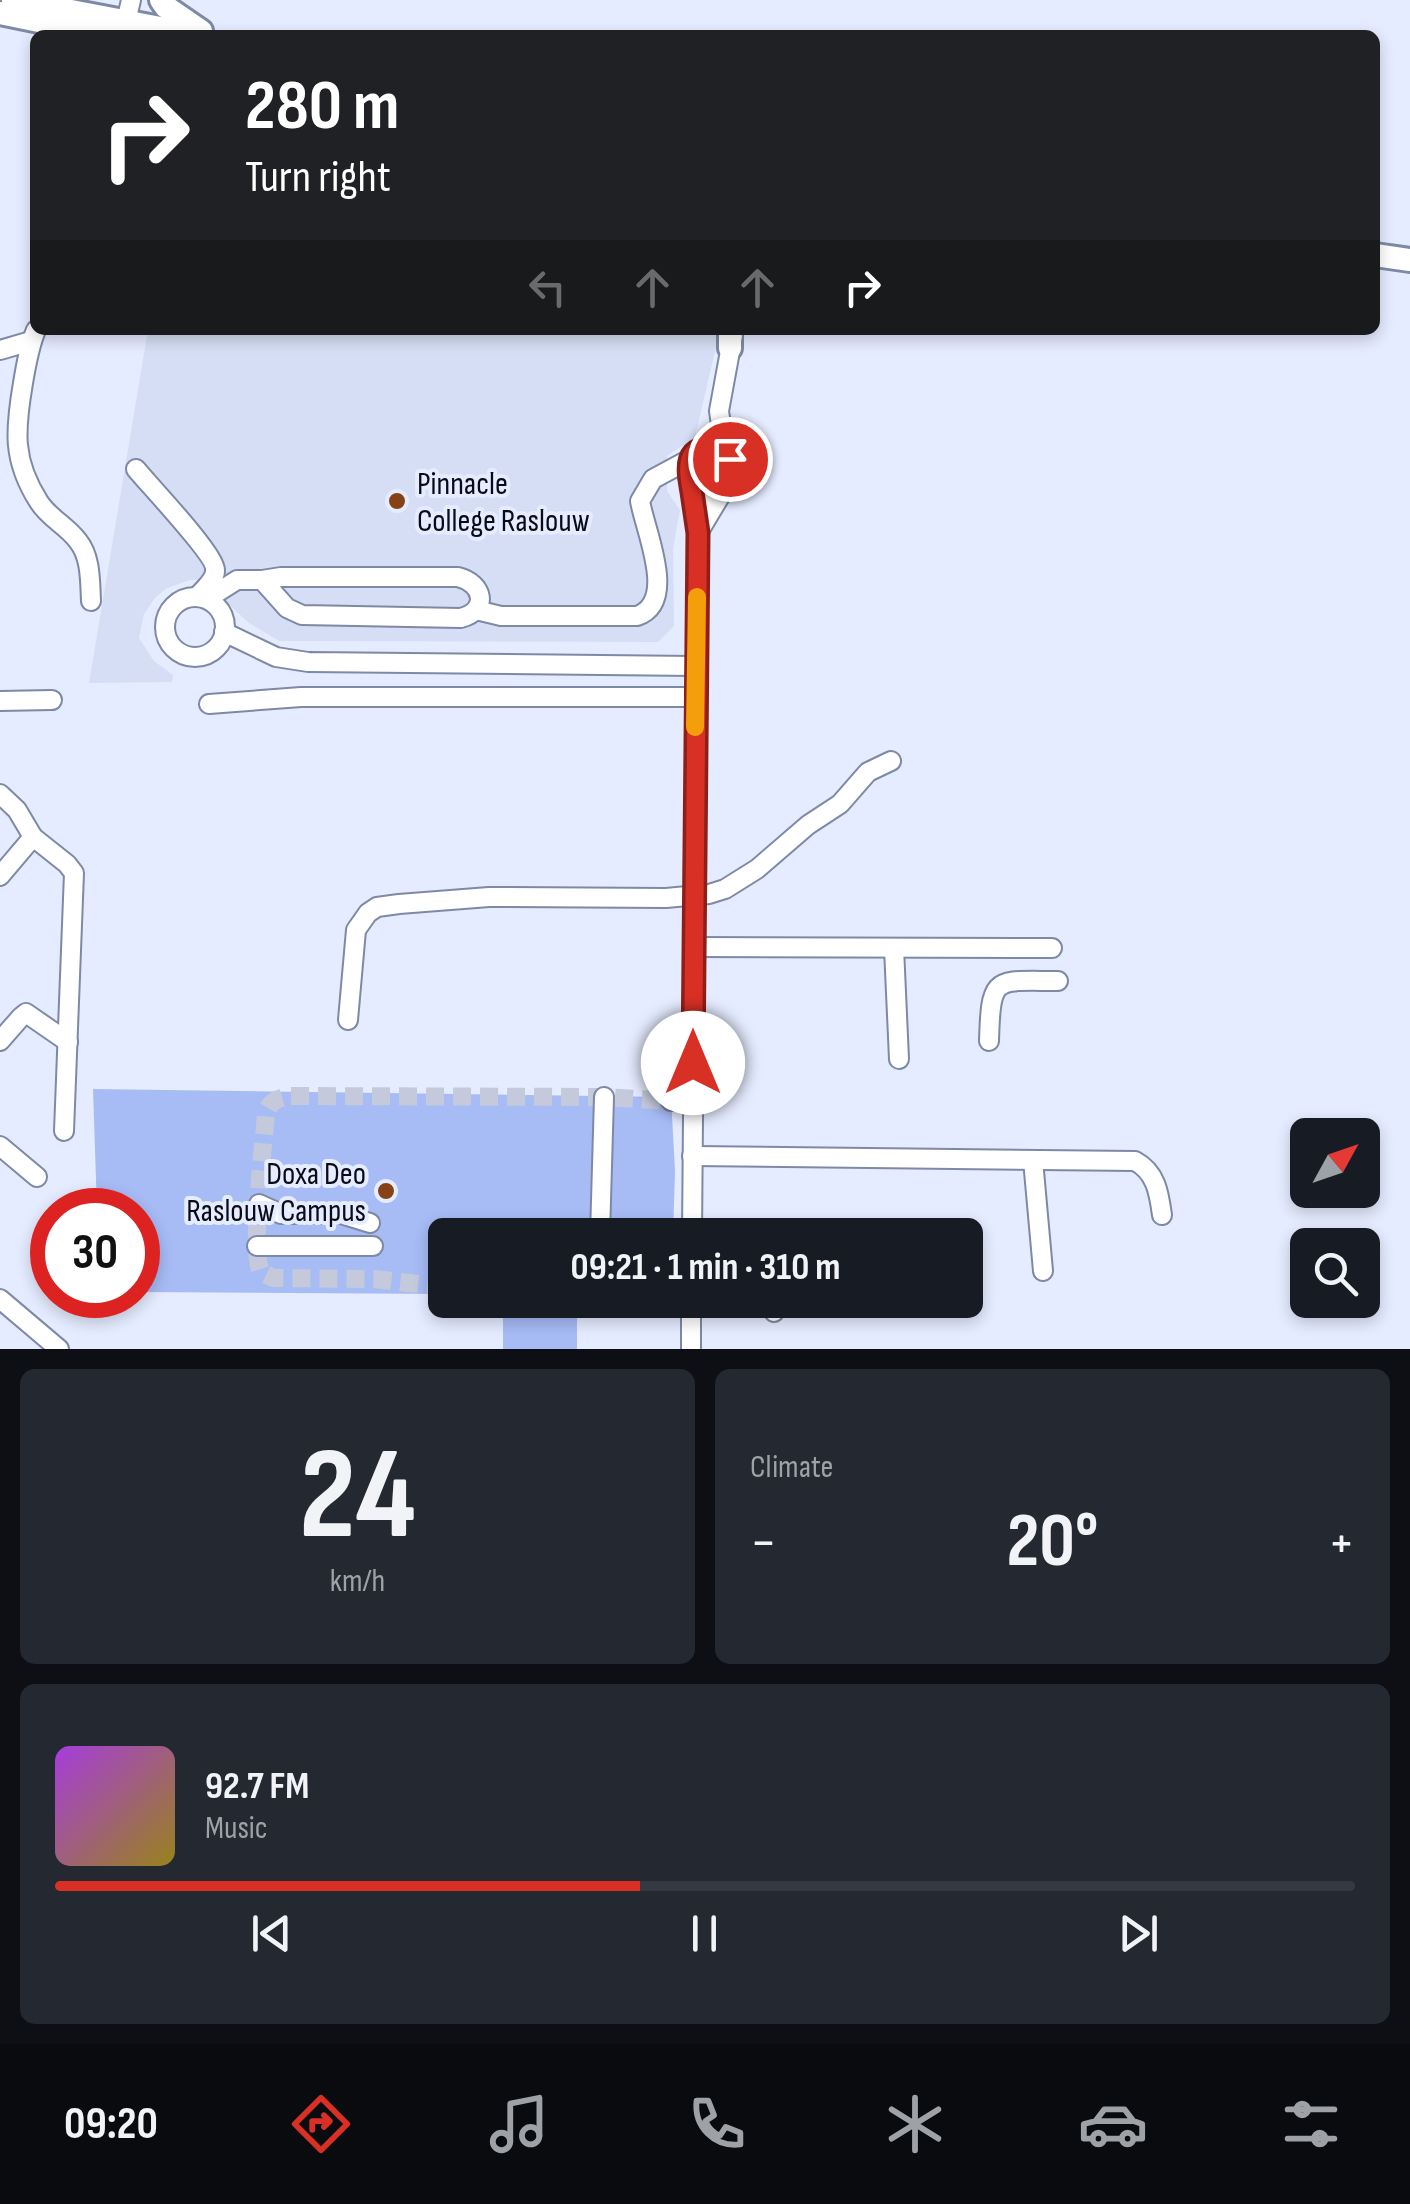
<!DOCTYPE html>
<meta charset="utf-8">
<style>
:root{--surface:#171b24;--page:#242831;--text:#f1f3f6;--muted:#9ea1a6;--line:#363941;--accent:#d93025}
body{margin:0;font-family:"Sofia Sans Condensed",sans-serif;background:var(--page);color:var(--text);height:100vh;display:flex;flex-direction:column;font-size:38px;white-space:nowrap}
*{box-sizing:border-box;margin:0}
p{font-size:32px;color:var(--muted)}
.icon{flex:none;width:55px;height:55px;fill:none;stroke:currentColor;stroke-width:2;stroke-linecap:round;stroke-linejoin:round}
.map{position:relative;height:1349px;overflow:hidden}
.details{display:flex;flex-direction:column;gap:20px;padding:20px;background:#0d0f14;flex:1}
.details>*{flex:none}
.top-card{position:absolute;left:30px;top:30px;width:1350px;height:305px;border-radius:15px;box-shadow:0 5px 15px #0003;background:#202124;color:#fff;overflow:hidden}
.needle{width:65px;rotate:50deg}
.tools{position:absolute;left:1290px;top:1118px;display:grid;gap:20px}
.tools a{display:grid;place-items:center;width:90px;height:90px;border-radius:15px;background:var(--surface);box-shadow:0 5px 15px #0003;font-size:50px}
.speed{position:absolute;left:30px;top:1188px;display:flex;gap:20px;font-size:50px;font-weight:700;text-align:center}
.speed>*{display:grid;place-content:center;width:130px;height:130px;border-radius:50%;background:var(--surface);box-shadow:0 5px 15px #0003;line-height:1}
.speed .limit{border:15px solid #d22;background:#fff;color:#111}
.pin{position:absolute;display:grid;place-items:center;width:85px;height:85px;color:#fff;margin:-42px;border:5px solid #fff;border-radius:50%;box-shadow:0 2px 10px #0007}
.me{position:absolute;width:110px;margin:-55px;rotate:0deg;stroke-linejoin:round;filter:drop-shadow(0 0 8px #0008)}
.turn{display:flex;align-items:center;gap:35px;height:210px;padding:0 50px;font-size:45px}
.turn .icon{width:130px;height:130px;stroke-width:2.5}
.turn b{display:block;font-size:70px;line-height:85px}
.lanes{display:flex;align-items:center;height:95px;padding:0 50px;background:#0003;justify-content:center;gap:50px;direction:ltr}
.lanes .off{opacity:.35}
.big{font-size:75px;font-weight:700;line-height:1.1}
.details .tile{flex:1;display:flex;flex-direction:column;justify-content:center;gap:15px;min-width:0;padding:0 35px;border-radius:15px;background:var(--page)}
.details .dial{align-items:center;gap:0}
.dial b{font-size:130px;line-height:1}
.song{display:flex;align-items:center;gap:30px}
.cover{width:120px;height:120px;border-radius:15px;background:linear-gradient(135deg,hsl(280 70% 55%),hsl(50 70% 35%))}
.played{height:10px;border-radius:5px;background:linear-gradient(90deg,var(--accent) 45%,var(--line) 45%)}
.keys{display:flex;justify-content:space-around;direction:ltr}
.heat{display:flex;justify-content:space-between;align-items:center;font-size:55px;direction:ltr}
.details .tiles{flex:1;display:grid;gap:20px;grid-template-columns:1fr 1fr}
.tile:last-child{grid-column:span 2}
.trip{position:absolute;left:428px;top:1218px;width:555px;height:100px;border-radius:15px;background:var(--surface);box-shadow:0 5px 15px #0003;font-weight:700;line-height:100px;text-align:center}
.menu{display:flex;height:160px;justify-content:space-around;align-items:center;background:#090b0e;color:var(--muted)}
.menu .icon{width:70px;height:70px}
.menu .selected{color:var(--accent)}
.menu b{font-size:45px;color:var(--text)}
.map>svg:first-child{display:block}
</style>
<div class="map">
<svg width="1410" height="1349" viewBox="0 0 1410 1349">
<rect width="100%" height="100%" fill="#e5ecff"/>
<polygon fill="#d5def4" points="148,330 720,330 695,437 667,456 667,491 680,510 673,548 674,626 658,642 279,641 249,623 202,580 190,580 167,588 155,598 144,614 139,638 154,661 173,675 172,682 89,683"/>
<g fill="#a7bbf5">
<polygon points="93,1089 671,1097 675,1171 673,1235 445,1235 445,1294 138,1292 138,1210 97,1210"/>
<rect x="503" y="1300" width="74" height="49"/>
</g>
<g fill="none" stroke-linecap="round" stroke-linejoin="round">
<path stroke="#c4cadc" stroke-width="18" stroke-dasharray="18 9" stroke-linecap="butt" d="M445,1287L374,1279L273,1278L261,1272C250,1248 264,1145 266,1113C270,1101 278,1098 290,1096L604,1097L671,1101"/>
<g stroke="#7e89a5" stroke-width="22">
<g id="minor">
<polyline points="123,35 131,0"/>
<path d="M36,330C29,347 26,365 23,383C15,430 12,460 39,502C49,518 67,526 78,541C91,557 90,581 91,601"/>
<polyline points="0,350 31,341"/>
<circle cx="710" cy="470" r="23"/>
<polyline points="725,453 719,411 733,335"/>
<path d="M136,469C149,485 217,556 215,571C215,580 203,590 197,597"/>
<polyline points="690,482 698,533 692,1235"/>
<polyline points="698,533 725,488"/>
<circle cx="195" cy="627" r="30"/>
<path d="M207,599L237,580H262L281,577H458C483,583 490,610 461,618L302,615L287,608L262,580"/>
<path d="M476,610L501,616H637C678,602 645,531 640,501L653,479L690,459"/>
<polyline points="224,632 276,657 308,662 695,666"/>
<polyline points="0,701 52,700"/>
<polyline points="209,704 301,697 695,697"/>
<polyline points="0,794 17,810 33,837 67,864 74,873 64,1131"/>
<polyline points="0,876 33,837"/>
<polyline points="694,947 1052,948"/>
<polyline points="894,948 899,1059"/>
<polyline points="348,1020 356,930 368,913 377,907 399,904 489,897 666,898 709,894 725,889 757,869 808,825 840,804 868,772 891,761"/>
<polyline points="0,1041 21,1017 26,1013 68,1042"/>
<path d="M989,1041C991,974 994,981 1058,981"/>
<polyline points="671,1101 693,1101"/>
<polyline points="0,1146 37,1177"/>
<path d="M692,1156L1135,1161C1156,1172 1159,1193 1162,1215"/>
<polyline points="1033,1160 1043,1271"/>
<polyline points="259,1204 281,1214 341,1214 370,1223"/>
<polyline points="600,1235 604,1097"/>
<polyline points="257,1246 373,1246"/>
<polyline points="0,1299 59,1349"/>
<polyline points="774,1312 775,1300"/>
<polyline points="691,1349 691,1300"/>
</g>
</g>
<g stroke="#7e89a5" stroke-width="28">
<g id="major">
<polyline points="13,0 197,35"/>
<polyline points="161,0 166,7 201,31"/>
<polyline points="0,13 107,35"/>
<polyline points="1375,255 1410,260"/>
<polyline points="730,330 730,348"/>
</g>
</g>
<use href="#minor" stroke="#fff" stroke-width="18"/>
<use href="#major" stroke="#fff" stroke-width="22"/>
</g>
<g fill="none" stroke-linecap="round" stroke-linejoin="round">
<g stroke="#8d1f18" stroke-width="25">
<path id="route" d="M693,1063L698,533C696,519 694,505 692,492C688,469 683,443 718,449L730,459"/>
</g>
<use href="#route" stroke="#d93025" stroke-width="18"/>
<polyline stroke="#f59e0b" stroke-width="18" points="695,727 697,597"/>
</g>
<g fill="#864117" stroke="#e5ecff" stroke-width="4">
<circle cx="397" cy="501" r="10"/>
<circle cx="386" cy="1191" r="10"/>
</g>
<g text-anchor="middle" stroke-width="8" stroke-linejoin="round" paint-order="stroke">
<g font-size="32" fill="#090c16" stroke="#e5ecff" text-anchor="start">
<text x="417" y="494">Pinnacle<tspan x="417" dy="37">College Raslouw</tspan></text>
<text x="366" y="1184" text-anchor="end">Doxa Deo<tspan x="366" dy="37">Raslouw Campus</tspan></text>
</g>
</g>
</svg>
<div class="tools">
<a><svg class="needle" viewBox="-14 -14 28 28"><path d="M0-13l5 13h-10z" fill="#e53935"/><path d="M0 13l5-13h-10z" fill="#9ea1a6"/></svg></a>
<a><svg class="icon" aria-label="search" viewBox="0 0 24 24"><circle cx="10" cy="10" r="6"/><path d="M15 15l6 6"/></svg></a>
</div>
<div class="speed"><div class="limit">30</div></div>
<div class="pin" style="left:730px;top:459px;background:#d93025"><svg class="icon" aria-label="arrive" viewBox="0 0 24 24"><path d="M6 21V4h12l-3 4 3 4H6"/></svg></div>
<svg class="me" style="left:693px;top:1063px" viewBox="-20 -20 40 40"><circle r="19" fill="#fff"/><path d="M0-13L10 11 0 6-10 11z" fill="#d93025"/></svg>
<div class="trip">09:21 · 1 min · 310 m</div>
<div class="top-card">
<div class="turn"><svg class="icon" aria-label="right" viewBox="0 0 24 24"><path d="M7 20v-9h11M14 6l5 5-5 5"/></svg><div><b>280 m</b>Turn right</div></div>
<div class="lanes"><svg class="icon off" aria-label="left" viewBox="0 0 24 24"><path d="M17 20v-9H6M10 6l-5 5 5 5"/></svg><svg class="icon off" aria-label="ahead" viewBox="0 0 24 24"><path d="M12 20V5M6 11l6-6 6 6"/></svg><svg class="icon off" aria-label="ahead" viewBox="0 0 24 24"><path d="M12 20V5M6 11l6-6 6 6"/></svg><svg class="icon" aria-label="right" viewBox="0 0 24 24"><path d="M7 20v-9h11M14 6l5 5-5 5"/></svg></div>
</div>
</div>
<section class="details">
<div class="tiles">
<div class="tile dial"><b>24</b><p>km/h</p></div>
<div class="tile"><p>Climate</p>
<div class="heat"><a>−</a><b class="big">20°</b><a>+</a></div>
</div>
<div class="tile">
<div class="song"><i class="cover"></i><div><b>92.7 FM</b><p>Music</p></div></div>
<div class="played"></div>
<div class="keys"><svg class="icon" aria-label="previous" viewBox="0 0 24 24"><path d="M18 5L8 12l10 7zM5 5v14"/></svg><svg class="icon" aria-label="pause" viewBox="0 0 24 24"><path d="M8 5v14M16 5v14"/></svg><svg class="icon" aria-label="next" viewBox="0 0 24 24"><path d="M6 5l10 7-10 7zM19 5v14"/></svg></div>
</div>
</div>
</section>
<nav class="menu">
<b>09:20</b>
<svg class="icon selected" aria-label="directions" viewBox="0 0 24 24"><path d="M12 3l9 9-9 9-9-9zM9 14v-3h6M13 9l2 2-2 2"/></svg>
<svg class="icon" aria-label="music" viewBox="0 0 24 24"><path d="M9 18V5l10-2v13"/><circle cx="6" cy="18" r="3"/><circle cx="16" cy="16" r="3"/></svg>
<svg class="icon" aria-label="phone" viewBox="0 0 24 24"><path d="M5 4h4l2 5-3 2q2 4 5 5l2-3 5 2v4C11 20 4 13 5 4z"/></svg>
<svg class="icon" aria-label="climate" viewBox="0 0 24 24"><path d="M12 3v18M4 7l16 10M4 17L20 7"/></svg>
<svg class="icon" aria-label="car" viewBox="0 0 24 24"><path d="M5 17H2v-5l4-1 3-4h7l3 4 3 1v5h-3M9 17h6M6 11h13"/><circle cx="7" cy="17" r="2"/><circle cx="17" cy="17" r="2"/></svg>
<svg class="icon" aria-label="filters" viewBox="0 0 24 24"><path d="M4 7h16M4 17h16"/><circle cx="9" cy="7" r="2"/><circle cx="15" cy="17" r="2"/></svg>
</nav>
